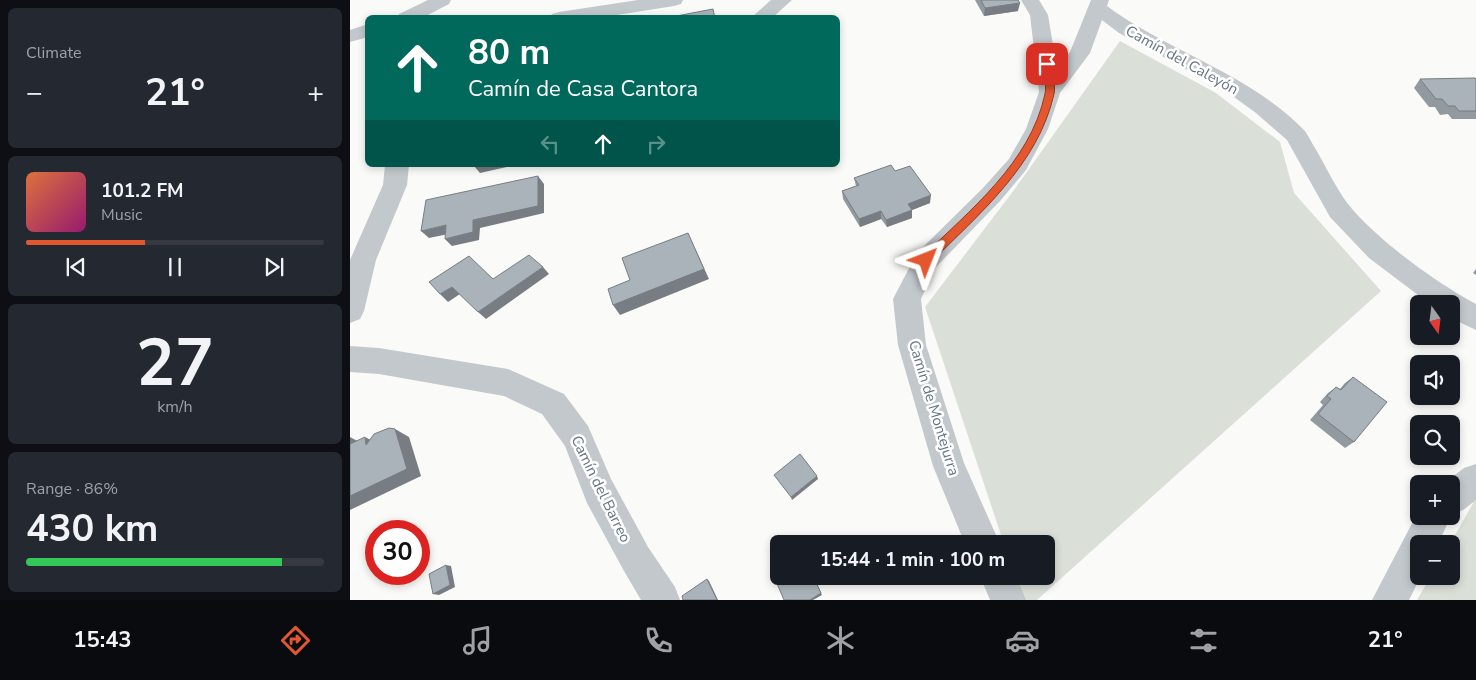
<!DOCTYPE html>
<meta charset="utf-8">
<style>
:root{--surface:#171b24;--page:#242831;--text:#f1f3f6;--muted:#9ea1a6;--line:#363941;--accent:#e4572e}
body{margin:0;font-family:"Nunito Sans",sans-serif;background:var(--page);color:var(--text);height:100vh;display:flex;flex-direction:column;font-size:19px;white-space:nowrap}
*{box-sizing:border-box;margin:0}
p{font-size:16px;color:var(--muted)}
.icon{flex:none;width:28px;height:28px;fill:none;stroke:currentColor;stroke-width:2;stroke-linecap:round;stroke-linejoin:round}
.map{position:relative;flex:1;overflow:hidden}
.side{display:flex;flex-direction:column;gap:8px;padding:8px;background:#0d0f14;width:350px}
.side>*{flex:none}
.hud{position:absolute;left:15px;top:15px;width:475px;height:152px;border-radius:8px;box-shadow:0 2px 8px #0003;background:#00695c;color:#fff;overflow:hidden}
.needle{width:32px;rotate:166deg}
.tools{position:absolute;left:1060px;top:295px;display:grid;gap:10px}
.tools a{display:grid;place-items:center;width:50px;height:50px;border-radius:8px;background:var(--surface);box-shadow:0 2px 8px #0003;font-size:25px}
.speed{position:absolute;left:15px;top:520px;display:flex;gap:10px;font-size:25px;font-weight:700;text-align:center}
.speed>*{display:grid;place-content:center;width:65px;height:65px;border-radius:50%;background:var(--surface);box-shadow:0 2px 8px #0003;line-height:1}
.speed .limit{border:8px solid #d22;background:#fff;color:#111}
.pin{position:absolute;display:grid;place-items:center;width:42px;height:42px;color:#fff;margin:-21px;border-radius:10px;box-shadow:0 2px 8px #0006}
.me{position:absolute;width:55px;margin:-28px;rotate:45deg;stroke-linejoin:round;filter:drop-shadow(0 0 4px #0008)}
.turn{display:flex;align-items:center;gap:18px;height:105px;padding:0 20px;font-size:22px}
.turn .icon{width:65px;height:65px;stroke-width:2.5}
.turn b{display:block;font-size:35px;line-height:42px}
.lanes{display:flex;align-items:center;height:48px;padding:0 20px;background:#0003;justify-content:center;gap:25px;direction:ltr}
.lanes .off{opacity:.35}
.big{font-size:38px;font-weight:700;line-height:1.1}
.side .widget{flex:1;display:flex;flex-direction:column;justify-content:center;gap:8px;min-width:0;padding:0 18px;border-radius:8px;background:var(--page)}
.side .dial{align-items:center;gap:0}
.dial b{font-size:65px;line-height:1}
.song{display:flex;align-items:center;gap:15px}
.cover{width:60px;height:60px;border-radius:8px;background:linear-gradient(135deg,hsl(20 70% 55%),hsl(320 70% 35%))}
.played{height:5px;border-radius:2px;background:linear-gradient(90deg,var(--accent) 40%,var(--line) 40%)}
.keys{display:flex;justify-content:space-around;direction:ltr}
.heat{display:flex;justify-content:space-between;align-items:center;font-size:28px;direction:ltr}
.charge{height:8px;border-radius:4px;background:linear-gradient(90deg,#34c759 86%,var(--line) 0)}
.trip{position:absolute;left:420px;top:535px;width:285px;height:50px;border-radius:8px;background:var(--surface);box-shadow:0 2px 8px #0003;font-weight:700;line-height:50px;text-align:center}
.tabs{display:flex;height:80px;justify-content:space-around;align-items:center;background:#090b0e;color:var(--muted)}
.tabs .icon{width:35px;height:35px}
.tabs .current{color:var(--accent)}
.tabs b{font-size:22px;color:var(--text)}
main{display:flex;flex:1;min-height:0}
.map>svg:first-child{display:block}
</style>
<main>
<section class="side">
<div class="widget"><p>Climate</p>
<div class="heat"><a>−</a><b class="big">21°</b><a>+</a></div>
</div>
<div class="widget">
<div class="song"><i class="cover"></i><div><b>101.2 FM</b><p>Music</p></div></div>
<div class="played"></div>
<div class="keys"><svg class="icon" aria-label="previous" viewBox="0 0 24 24"><path d="M18 5L8 12l10 7zM5 5v14"/></svg><svg class="icon" aria-label="pause" viewBox="0 0 24 24"><path d="M8 5v14M16 5v14"/></svg><svg class="icon" aria-label="next" viewBox="0 0 24 24"><path d="M6 5l10 7-10 7zM19 5v14"/></svg></div>
</div>
<div class="widget dial"><b>27</b><p>km/h</p></div>
<div class="widget"><p>Range · 86%</p><b class="big">430 km</b><div class="charge"></div></div>
</section>
<div class="map">
<svg width="1126" height="600" viewBox="0 0 1126 600">
<rect width="100%" height="100%" fill="#fafaf8"/>
<g fill="#dadfd7">
<polygon points="770,41 866,93 930,142 944,193 1031,291 687,600 672,600 664,576 696,576 696,544 654,544 575,307 664,190"/>
<polygon points="1126,498 1126,600 1067,600 1081,576 1101,576 1101,544 1100,544"/>
</g>
<g fill="none" stroke-linecap="round" stroke-linejoin="round">
<g fill="#c3c8cc" fill-rule="evenodd">
<polygon points="78,0 101,0 99,4 72,18 47,18 49,14"/>
<polygon points="288,0 333,0 331,4 324,6 248,18 200,18 202,14 209,12"/>
<polygon points="421,0 442,0 422,18 401,18"/>
<path d="M671,0H689L698,15L707,69L720,52L741,0H759L757,6C819,52 898,73 953,129C958,134 961,142 965,148C976,166 985,187 998,204C1027,240 1085,282 1126,304V330L1101,318V304H1080L1019,258L980,217L937,140L906,113L873,89L769,33L752,20L740,53L710,93L698,129L676,170L651,200L586,267L571,299L576,345L614,463L650,544H615L583,466L548,345L543,299L567,253L633,188L659,159L676,129L689,92L680,15Z"/>
<polygon points="18,24 18,37 0,42 0,30"/>
<polygon points="35,165 59,165 57,185 26,260 14,311 10,319 0,323 0,260 33,185"/>
<polygon points="0,346 29,348 158,369 214,394 238,426 261,479 298,547 325,587 330,600 291,600 274,571 237,503 215,446 192,414 154,396 29,374 0,372"/>
<polygon points="1126,464 1126,500 1113,510 1101,515 1101,484 1093,484 1114,468"/>
<polygon points="1069,510 1069,516 1101,516 1088,544 1069,544 1069,576 1071,576 1059,600 1022,600"/>
<polygon points="630,576 666,576 676,600 640,600"/>
</g>
</g>
<g fill="#929a9f">
<polygon points="625,0 668,0 668,11 634,16"/>
<polygon points="1070,79 1126,79 1126,119 1102,119 1098,114 1090,115 1085,107 1079,107 1064,88"/>
<polygon points="545,171 580,203 562,210 562,218 537,227 531,219 510,227 493,199 492,191 506,186 504,178"/>
<polygon points="1126,269 1126,275 1123,273"/>
<polygon points="1003,377 1004,442 995,448 960,420 973,405 970,402 978,393 986,387 990,389 995,383"/>
</g>
<g fill="#777d82">
<polygon points="670,3 668,11 634,16 635,8"/>
<polygon points="126,165 165,165 130,173 124,166"/>
<polygon points="188,176 194,184 194,213 130,228 129,240 102,246 95,239 123,220"/>
<polygon points="581,195 580,203 562,210 562,218 537,227 536,220 558,204"/>
<polygon points="531,211 531,219 510,227 509,219"/>
<polygon points="96,225 103,233 79,238 71,231"/>
<polygon points="338,233 359,279 270,315 263,305"/>
<polygon points="193,267 199,274 136,319 128,312"/>
<polygon points="102,287 110,294 98,302 90,294"/>
<polygon points="45,429 59,437 71,476 0,510 0,496"/>
<polygon points="0,437 9,442 0,447"/>
<polygon points="15,437 30,445 16,445"/>
<polygon points="467,476 468,479 442,500 441,497"/>
<polygon points="96,565 101,566 105,587 89,595 83,594"/>
<polygon points="463,576 472,595 463,600 460,600"/>
<polygon points="357,579 359,581 368,600 367,600"/>
</g>
<g fill="#aab3b9" stroke="#777d82">
<polygon points="631,0 668,0 670,3 635,8"/>
<polygon points="363,9 365,18 316,18"/>
<polygon points="1125,78 1126,79 1126,111 1109,111 1105,106 1098,106 1092,99 1086,99 1070,79"/>
<polygon points="541,165 545,171 560,166 581,195 558,204 562,210 536,220 531,211 509,219 492,191 509,185 504,178"/>
<polygon points="188,176 188,206 123,220 123,232 95,239 96,225 71,231 76,200"/>
<polygon points="338,233 354,269 263,305 258,289 280,280 272,258"/>
<polygon points="179,255 193,267 128,312 102,287 90,294 79,282 119,256 143,279"/>
<polygon points="1003,377 1037,402 1004,442 968,414 981,399 977,396 986,387 991,390"/>
<polygon points="39,428 45,429 57,469 0,496 0,444 15,437 16,445 24,434"/>
<polygon points="450,454 467,476 441,497 424,475"/>
<polygon points="96,565 100,585 83,594 79,574"/>
<polygon points="430,576 463,576 471,593 460,600 434,600 425,579"/>
<polygon points="357,579 367,600 333,600 332,596"/>
</g>
<path fill="#e4572e" stroke="#94391e" d="M697,61L701,64C702,73 706,85 704,94C688,165 629,214 580,263H572L571,260L572,257C620,210 680,163 695,94C697,85 693,73 693,64Z"/>
<g text-anchor="middle" stroke-width="5" stroke-linejoin="round" paint-order="stroke">
<g font-size="15" fill="#657683" stroke="#fff">
<text transform="translate(832 60) rotate(29)" y="5">Camín del Caleyón</text>
<text transform="translate(584 408) rotate(73)" y="5">Camín de Montejurra</text>
<text transform="translate(251 489) rotate(64)" y="5">Camín del Barreo</text>
</g>
</g>
</svg>
<div class="tools">
<a><svg class="needle" viewBox="-14 -14 28 28"><path d="M0-13l5 13h-10z" fill="#e53935"/><path d="M0 13l5-13h-10z" fill="#9ea1a6"/></svg></a>
<a><svg class="icon" aria-label="sound" viewBox="0 0 24 24"><path d="M4 9h4l5-4v14l-5-4H4zM17 9q2 3 0 6"/></svg></a>
<a><svg class="icon" aria-label="search" viewBox="0 0 24 24"><circle cx="10" cy="10" r="6"/><path d="M15 15l6 6"/></svg></a>
<a>+</a>
<a>−</a>
</div>
<div class="speed"><div class="limit">30</div></div>
<div class="pin" style="left:697px;top:64px;background:#d93025"><svg class="icon" aria-label="arrive" viewBox="0 0 24 24"><path d="M6 21V4h12l-3 4 3 4H6"/></svg></div>
<svg class="me" style="left:576px;top:260px" viewBox="-20 -20 40 40"><path d="M0-17L14 15 0 8-14 15z" fill="#e4572e" stroke="#fff" stroke-width="4"/></svg>
<div class="trip">15:44 · 1 min · 100 m</div>
<div class="hud">
<div class="turn"><svg class="icon" aria-label="ahead" viewBox="0 0 24 24"><path d="M12 20V5M6 11l6-6 6 6"/></svg><div><b>80 m</b>Camín de Casa Cantora</div></div>
<div class="lanes"><svg class="icon off" aria-label="left" viewBox="0 0 24 24"><path d="M17 20v-9H6M10 6l-5 5 5 5"/></svg><svg class="icon" aria-label="ahead" viewBox="0 0 24 24"><path d="M12 20V5M6 11l6-6 6 6"/></svg><svg class="icon off" aria-label="right" viewBox="0 0 24 24"><path d="M7 20v-9h11M14 6l5 5-5 5"/></svg></div>
</div>
</div>
</main>
<nav class="tabs">
<b>15:43</b>
<svg class="icon current" aria-label="directions" viewBox="0 0 24 24"><path d="M12 3l9 9-9 9-9-9zM9 14v-3h6M13 9l2 2-2 2"/></svg>
<svg class="icon" aria-label="music" viewBox="0 0 24 24"><path d="M9 18V5l10-2v13"/><circle cx="6" cy="18" r="3"/><circle cx="16" cy="16" r="3"/></svg>
<svg class="icon" aria-label="phone" viewBox="0 0 24 24"><path d="M5 4h4l2 5-3 2q2 4 5 5l2-3 5 2v4C11 20 4 13 5 4z"/></svg>
<svg class="icon" aria-label="climate" viewBox="0 0 24 24"><path d="M12 3v18M4 7l16 10M4 17L20 7"/></svg>
<svg class="icon" aria-label="car" viewBox="0 0 24 24"><path d="M5 17H2v-5l4-1 3-4h7l3 4 3 1v5h-3M9 17h6M6 11h13"/><circle cx="7" cy="17" r="2"/><circle cx="17" cy="17" r="2"/></svg>
<svg class="icon" aria-label="filters" viewBox="0 0 24 24"><path d="M4 7h16M4 17h16"/><circle cx="9" cy="7" r="2"/><circle cx="15" cy="17" r="2"/></svg>
<b>21°</b>
</nav>
